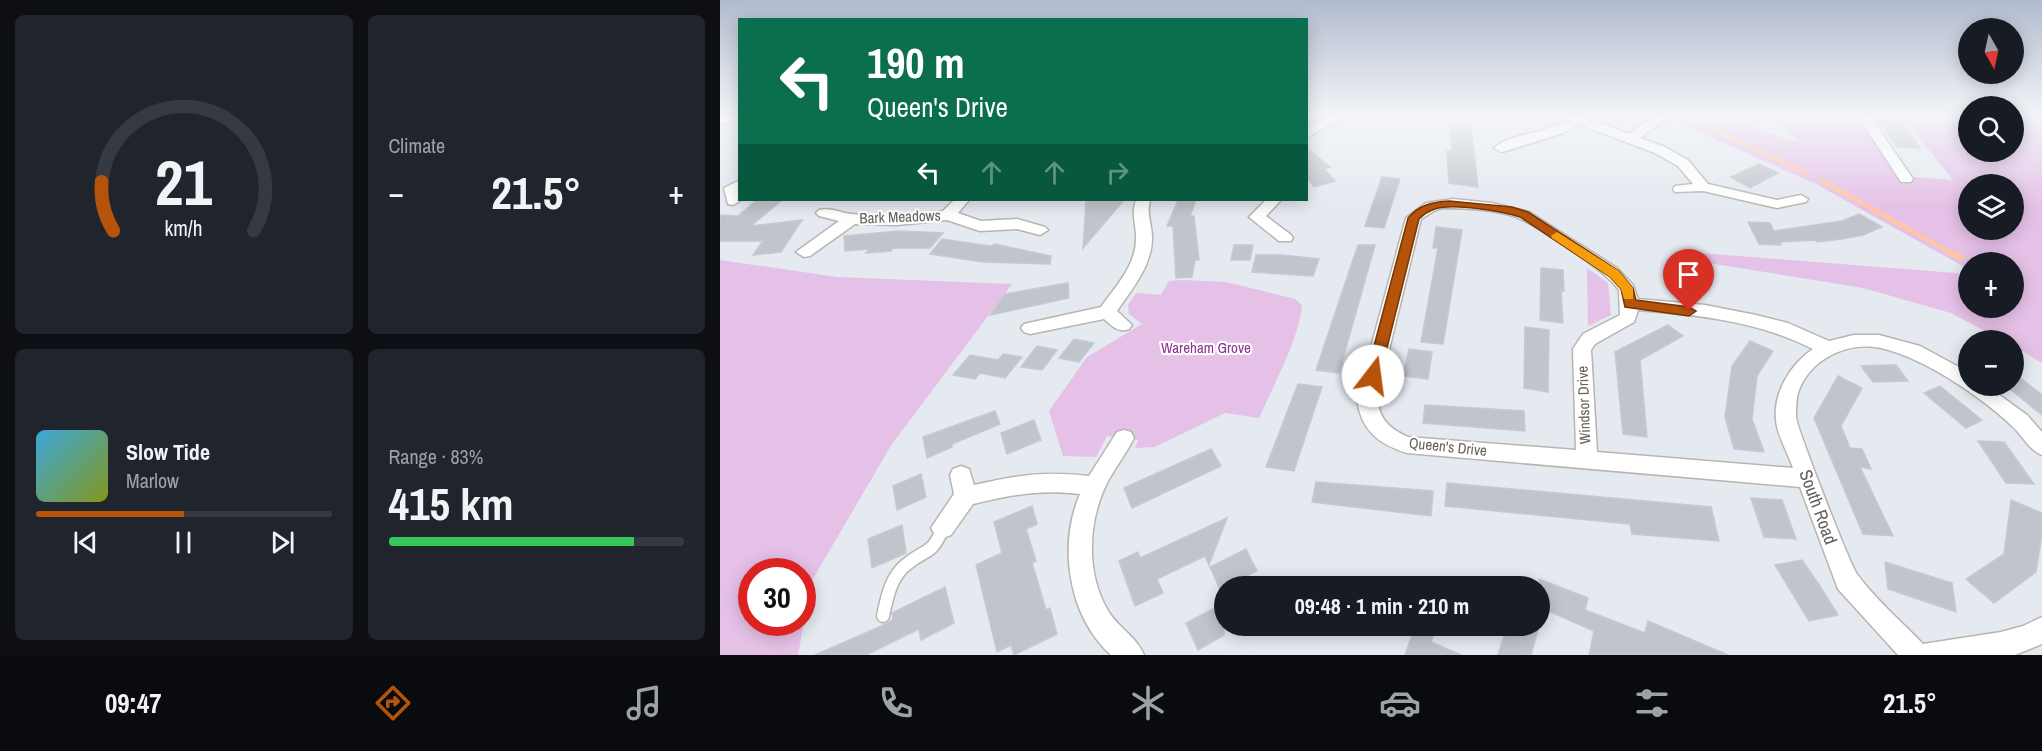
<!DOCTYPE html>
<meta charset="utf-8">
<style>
:root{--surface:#171b24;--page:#20242c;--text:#f1f3f6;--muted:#9ea1a6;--line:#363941;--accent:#b45309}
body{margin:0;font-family:"Archivo Narrow",sans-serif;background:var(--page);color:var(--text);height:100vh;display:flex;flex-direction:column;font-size:22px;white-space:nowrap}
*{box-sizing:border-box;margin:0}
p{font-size:20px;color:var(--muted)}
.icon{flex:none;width:33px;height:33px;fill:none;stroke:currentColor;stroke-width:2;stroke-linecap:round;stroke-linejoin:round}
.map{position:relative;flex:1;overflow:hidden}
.details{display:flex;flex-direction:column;gap:15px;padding:15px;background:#0d0f14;width:720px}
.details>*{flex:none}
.top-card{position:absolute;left:18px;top:18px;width:570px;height:183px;border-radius:0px;box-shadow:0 3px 15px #0003;background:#0b6e4f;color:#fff;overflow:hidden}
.needle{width:39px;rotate:171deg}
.tools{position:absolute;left:1238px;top:18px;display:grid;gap:12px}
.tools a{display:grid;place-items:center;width:66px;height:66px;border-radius:50%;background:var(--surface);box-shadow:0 3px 15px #0003;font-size:30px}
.speed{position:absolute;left:18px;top:558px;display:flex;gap:12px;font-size:30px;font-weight:700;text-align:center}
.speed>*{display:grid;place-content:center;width:78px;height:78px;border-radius:50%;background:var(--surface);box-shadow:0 3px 15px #0003;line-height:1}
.speed .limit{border:9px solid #d22;background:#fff;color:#111}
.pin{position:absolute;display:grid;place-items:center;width:51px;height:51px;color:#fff;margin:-62px -26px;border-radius:50% 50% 50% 0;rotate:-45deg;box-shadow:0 0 6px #0007}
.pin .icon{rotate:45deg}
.me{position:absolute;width:66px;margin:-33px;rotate:15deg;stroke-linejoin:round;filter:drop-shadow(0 0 4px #0008)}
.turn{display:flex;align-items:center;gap:21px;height:126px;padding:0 30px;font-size:27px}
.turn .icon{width:78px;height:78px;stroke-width:2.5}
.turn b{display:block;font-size:42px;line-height:51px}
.lanes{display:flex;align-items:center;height:57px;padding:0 30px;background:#0003;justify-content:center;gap:30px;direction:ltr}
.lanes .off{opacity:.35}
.big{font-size:45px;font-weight:700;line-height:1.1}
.details .widget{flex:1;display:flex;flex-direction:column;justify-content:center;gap:9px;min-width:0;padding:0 21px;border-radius:9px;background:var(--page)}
.details .dial{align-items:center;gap:0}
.dial svg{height:156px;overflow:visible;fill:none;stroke:var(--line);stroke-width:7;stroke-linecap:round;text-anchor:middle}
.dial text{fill:var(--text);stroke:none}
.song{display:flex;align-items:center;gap:18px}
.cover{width:72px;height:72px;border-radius:9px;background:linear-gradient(135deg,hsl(200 70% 55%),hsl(70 70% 35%))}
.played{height:6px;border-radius:3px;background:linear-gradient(90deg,var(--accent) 50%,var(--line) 50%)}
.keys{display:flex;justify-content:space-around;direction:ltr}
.heat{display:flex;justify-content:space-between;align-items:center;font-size:33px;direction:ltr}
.charge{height:9px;border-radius:4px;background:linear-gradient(90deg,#34c759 83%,var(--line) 0)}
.details .tiles{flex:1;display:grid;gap:15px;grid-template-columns:repeat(2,1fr)}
.trip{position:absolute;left:494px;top:576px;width:336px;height:60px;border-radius:30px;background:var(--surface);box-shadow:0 3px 15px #0003;font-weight:700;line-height:60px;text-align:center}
.dock{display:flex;height:96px;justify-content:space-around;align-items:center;background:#090b0e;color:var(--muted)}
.dock .icon{width:42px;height:42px}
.dock .active{color:var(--accent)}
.dock b{font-size:27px;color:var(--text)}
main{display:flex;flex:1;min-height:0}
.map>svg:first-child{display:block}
</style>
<main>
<section class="details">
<div class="tiles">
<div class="widget dial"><svg viewBox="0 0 100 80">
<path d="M14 69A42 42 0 1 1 86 69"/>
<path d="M14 69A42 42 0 0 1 8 44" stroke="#b45309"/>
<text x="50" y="56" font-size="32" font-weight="700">21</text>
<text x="50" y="72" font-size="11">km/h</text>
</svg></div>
<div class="widget"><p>Climate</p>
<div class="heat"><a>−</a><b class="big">21.5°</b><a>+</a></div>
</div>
<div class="widget">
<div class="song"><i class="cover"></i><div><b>Slow Tide</b><p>Marlow</p></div></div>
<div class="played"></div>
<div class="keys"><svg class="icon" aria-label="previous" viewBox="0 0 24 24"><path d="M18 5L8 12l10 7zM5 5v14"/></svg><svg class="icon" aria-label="pause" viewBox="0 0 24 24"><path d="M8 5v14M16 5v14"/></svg><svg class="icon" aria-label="next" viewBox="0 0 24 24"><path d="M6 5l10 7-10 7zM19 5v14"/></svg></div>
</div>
<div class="widget"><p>Range · 83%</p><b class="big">415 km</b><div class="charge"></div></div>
</div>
</section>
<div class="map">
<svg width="1322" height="655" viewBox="0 0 1322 655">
<rect width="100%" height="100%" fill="#e5e9f0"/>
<g fill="#e5c1e8" fill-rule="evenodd">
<path d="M960,116H998L1079,143L1055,116H1138L1128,117L1134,126L1146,127L1180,176L1233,180L1182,116H1248V152H1293V116H1322V363L1293,346V340H1282L1231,313L1143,288L970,260L968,252L1248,274V308H1293V262H1248V269L1096,184L968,127ZM1248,184H1293V230H1248Z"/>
<path d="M0,260L117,277L292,284L172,444L91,582L78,655H0ZM32,572H82V622H32Z"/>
<polygon points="867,268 888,283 891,315 868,326"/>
<path d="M463,280L506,282L575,299L582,305C579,339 553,386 539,418L505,413L435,447L415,448L418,440L387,436L376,457L343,456L329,411L367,357L422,324L409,314L408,305L416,293L441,295L449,281Z"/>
</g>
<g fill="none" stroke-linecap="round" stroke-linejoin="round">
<g stroke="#ffc6a6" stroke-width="4.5">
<polyline points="985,126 1087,173"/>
<polyline points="1101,180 1235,255"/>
</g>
<polyline stroke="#ffc6a6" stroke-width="6" points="1232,253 1241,258"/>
</g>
<g fill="#c1c5cb" stroke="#c3cad5" stroke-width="1.5">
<polygon points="1157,119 1179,120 1200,148 1177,147"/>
<polygon points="730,125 751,126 758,187 729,183 727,151 732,151"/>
<polygon points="586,147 610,167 604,169 615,181 594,187 586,177"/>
<polygon points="1039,164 1058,173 1030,188 1011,177"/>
<polygon points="662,177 680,179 664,228 645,226"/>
<polygon points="37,200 62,200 31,226 82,220 61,252 33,255 43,241 0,241 0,215 18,216"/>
<polygon points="366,200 404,200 363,248"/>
<polygon points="458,200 476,200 470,216 474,216 479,260 475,260 472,277 456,278 453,226 447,226"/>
<polygon points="1139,214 1162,227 1143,235 1122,239 1097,242 1095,240 1060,242 1061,245 1039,244 1028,222 1050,223 1054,231 1122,221"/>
<polygon points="716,227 742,230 723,344 701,342 718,248 713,248"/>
<polygon points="179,231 223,233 210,248 173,248 171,251 146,253 149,249 125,251 124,236"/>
<polygon points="222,239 262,245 272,246 274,244 331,256 330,264 263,262 210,254"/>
<polygon points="514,245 533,245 530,260 511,260"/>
<polygon points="638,245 655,245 619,373 596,370"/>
<polygon points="536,255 562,255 599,259 593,276 532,272"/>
<polygon points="821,268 843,270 844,291 841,291 843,323 820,320"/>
<polygon points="348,283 349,298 270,315 285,294"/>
<polygon points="948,325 963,336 920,360 927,437 903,434 895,352"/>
<polygon points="805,327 829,330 828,392 804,388"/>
<polygon points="354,339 374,343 359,362 339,358"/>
<polygon points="1030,341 1053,351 1037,376 1032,419 1044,452 1014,449 1005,417 1012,366"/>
<polygon points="317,346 337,350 322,370 301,367"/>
<polygon points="689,349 712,352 708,379 683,376"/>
<polygon points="283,354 302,357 285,378 260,373 255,379 233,375 250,355 278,360"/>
<polygon points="1166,365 1176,365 1188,381 1153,382 1141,366"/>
<polygon points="1293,372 1322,395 1322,415 1286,386 1293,386"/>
<polygon points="1118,376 1142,388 1121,426 1130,448 1142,449 1151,469 1140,467 1173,536 1143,534 1094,418"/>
<polygon points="578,384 602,387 574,471 546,467"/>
<polygon points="1220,386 1262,420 1246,428 1204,393"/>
<polygon points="705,405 804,411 805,431 703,423"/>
<polygon points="275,411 280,424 232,444 232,447 207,458 203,437"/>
<polygon points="314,420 321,440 287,454 281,433"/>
<polygon points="1258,441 1284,442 1314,484 1286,483"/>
<polygon points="491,449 501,466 412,508 404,488"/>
<polygon points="201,474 206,497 177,510 173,486"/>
<polygon points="596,482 713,491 711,516 592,502"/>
<polygon points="727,483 991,507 999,541 912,534 910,524 725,506"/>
<polygon points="1031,498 1062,500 1076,539 1044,537"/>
<polygon points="1291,500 1322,513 1322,534 1316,572 1274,603 1246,579 1284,554"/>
<polygon points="312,506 317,524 306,529 316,561 312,563 326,610 330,608 337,634 294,655 291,645 277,652 256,565 282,553 274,522"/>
<polygon points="507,518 489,565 485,556 437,579 443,593 415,606 399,561 418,552 420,558"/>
<polygon points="182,525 186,553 152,568 148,539"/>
<polygon points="526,549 537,571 500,589 490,567"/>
<polygon points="1082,560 1100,586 1118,615 1089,621 1055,565"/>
<polygon points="1165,562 1232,583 1236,612 1168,589"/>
<polygon points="819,579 868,598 865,610 925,633 928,621 1008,655 869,655 874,631 819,607"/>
<polygon points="225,587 234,623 201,640 199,629 146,655 95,655 166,624 173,619 172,613"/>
<polygon points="504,603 504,635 478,650 466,623"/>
<polygon points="695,626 717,626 711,642 741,655 685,655"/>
<polygon points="787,626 819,626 811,655 778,655"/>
</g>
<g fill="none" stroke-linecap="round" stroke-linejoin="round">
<g stroke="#b8b5b1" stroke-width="15">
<path id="service" d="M163,616C167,597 171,576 187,564C208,547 211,556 223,528"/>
</g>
<g stroke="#b8b5b1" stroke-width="3">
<g id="minor">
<polygon points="0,116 20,116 20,119 0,124"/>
<polygon points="611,116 626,116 586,138 586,129"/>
<path d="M844,116H863L909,134L935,116H949L920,138L945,147L968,160L988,184L1057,200L1081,195L1088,199L1086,202L1057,208L983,191L955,192L953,189L955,186L973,184L958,166L935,153L859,124L843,133L786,151L781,152L774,148C790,132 827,135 848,119Z"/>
<polygon points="1138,116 1150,116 1193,179 1191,182 1181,182"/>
<polygon points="20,180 20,201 13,205 8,204 4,188"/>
<path d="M733,199L772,203L809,212L897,268L913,285L918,299L985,305L1036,315L1068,323L1109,341L1134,335H1159L1200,346L1248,372V386H1267L1307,415L1322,432V455C1309,450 1303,436 1293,427C1261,396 1204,358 1161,348C1129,341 1091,358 1079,390C1076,397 1076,410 1076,417C1076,426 1130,565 1137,574C1154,598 1183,623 1203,644L1281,632L1303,626L1322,617V644L1295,655H1178L1118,589L1080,487L687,453C658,444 641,430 637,399L686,218L706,203ZM722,208C746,208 774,209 796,217C820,227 884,269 899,290L900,315L863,334L853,349L856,450L688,437C669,428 660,420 657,399L701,219L714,211ZM918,310C978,315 1038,321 1093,349C1071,364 1053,392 1056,420C1057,435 1068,453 1073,468L877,452L871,350L875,344L914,322Z"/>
<path d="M234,200H249L238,213L261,221L297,219L325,227L328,230L320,235L297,229L260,231L227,220L177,225L135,224L90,256L84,257L76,252L119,221L99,216L96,213L99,210C110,207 121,213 132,214C162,218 193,214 223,211Z"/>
<path d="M416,200H430C426,215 432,223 432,238C432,266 412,289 397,311L412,325L409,329C398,333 392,326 384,319L310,334L304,332L301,328L304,324L381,307C396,286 417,264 416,237C416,223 411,214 416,200Z"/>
<polygon points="546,200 561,200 546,216 571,235 573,238 571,241 559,241 529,217"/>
<path d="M404,430L411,432L414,438C406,454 394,469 386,485C368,523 366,572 387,609C397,627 417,637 424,655H391C348,616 338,545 360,494C321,489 291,495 253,504L231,535L223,538L215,535L211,528L234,494L230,475L233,469L241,466L249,469L254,485C298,475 324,471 369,476L397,432Z"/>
</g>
</g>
<use href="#service" stroke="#fff" stroke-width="12"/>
<use href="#minor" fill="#fff" fill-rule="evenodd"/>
</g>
<linearGradient id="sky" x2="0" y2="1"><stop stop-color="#b1bbce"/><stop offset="0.56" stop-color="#f3f5f8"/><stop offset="1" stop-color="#f3f5f8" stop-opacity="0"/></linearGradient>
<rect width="1322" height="208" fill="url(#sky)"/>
<path fill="#b45309" stroke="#753606" stroke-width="1.5" d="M729,201L792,207L808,212L899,271L913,288L916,300L969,307L976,311L969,316L905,307L901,289L890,277L800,217C782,211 733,203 715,209C709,211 704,214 699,219L660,376L658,380H648L646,376L688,218C699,205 712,202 729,201Z"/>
<polygon fill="#f59e0b" points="837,232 899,271 913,288 913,299 904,299 901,289 890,277 832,238 831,236"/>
<g text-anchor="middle" stroke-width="4.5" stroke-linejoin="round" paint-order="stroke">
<g font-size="15" fill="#66625d" stroke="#fff">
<text transform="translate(180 217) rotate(-2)" y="5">Bark Meadows</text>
<text transform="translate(864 405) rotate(-92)" y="5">Windsor Drive</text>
<text transform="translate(728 447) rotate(6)" y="5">Queen's Drive</text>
</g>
<g font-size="15" fill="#8c348f" stroke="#fff">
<text x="486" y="353">Wareham Grove</text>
</g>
<g font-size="18" fill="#66625d" stroke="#fff">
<text transform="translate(1098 507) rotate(70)" y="6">South Road</text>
</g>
</g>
</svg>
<div class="tools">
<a><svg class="needle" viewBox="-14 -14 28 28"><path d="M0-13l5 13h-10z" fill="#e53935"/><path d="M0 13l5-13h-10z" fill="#9ea1a6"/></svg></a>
<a><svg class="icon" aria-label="search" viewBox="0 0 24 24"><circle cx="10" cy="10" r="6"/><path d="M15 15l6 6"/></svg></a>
<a><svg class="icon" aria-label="layers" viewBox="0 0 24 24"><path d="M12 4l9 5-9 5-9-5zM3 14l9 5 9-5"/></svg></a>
<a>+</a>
<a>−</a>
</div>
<div class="speed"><div class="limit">30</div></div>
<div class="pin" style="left:969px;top:311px;background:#d93025"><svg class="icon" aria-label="arrive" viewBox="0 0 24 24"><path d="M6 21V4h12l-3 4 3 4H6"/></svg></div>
<svg class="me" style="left:653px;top:376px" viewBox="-20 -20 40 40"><circle r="19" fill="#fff"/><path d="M0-13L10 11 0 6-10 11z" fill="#b45309"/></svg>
<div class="trip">09:48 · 1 min · 210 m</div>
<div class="top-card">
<div class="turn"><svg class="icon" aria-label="left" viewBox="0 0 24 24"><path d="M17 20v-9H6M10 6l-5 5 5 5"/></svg><div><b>190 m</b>Queen's Drive</div></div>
<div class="lanes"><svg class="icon" aria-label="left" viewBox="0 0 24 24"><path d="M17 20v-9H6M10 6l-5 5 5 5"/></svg><svg class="icon off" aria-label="ahead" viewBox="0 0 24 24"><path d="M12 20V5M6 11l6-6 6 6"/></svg><svg class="icon off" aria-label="ahead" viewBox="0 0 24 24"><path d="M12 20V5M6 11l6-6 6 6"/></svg><svg class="icon off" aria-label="right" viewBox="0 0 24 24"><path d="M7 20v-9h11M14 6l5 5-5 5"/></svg></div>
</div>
</div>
</main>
<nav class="dock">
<b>09:47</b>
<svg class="icon active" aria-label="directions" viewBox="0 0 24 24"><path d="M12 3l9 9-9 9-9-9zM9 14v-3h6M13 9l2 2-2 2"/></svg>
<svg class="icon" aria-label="music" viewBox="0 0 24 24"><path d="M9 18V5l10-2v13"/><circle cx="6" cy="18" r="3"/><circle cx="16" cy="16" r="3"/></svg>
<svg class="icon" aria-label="phone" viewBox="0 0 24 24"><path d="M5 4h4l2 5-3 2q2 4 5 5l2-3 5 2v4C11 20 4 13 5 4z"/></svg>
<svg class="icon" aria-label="climate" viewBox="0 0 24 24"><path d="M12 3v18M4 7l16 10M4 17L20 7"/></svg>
<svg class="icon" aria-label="car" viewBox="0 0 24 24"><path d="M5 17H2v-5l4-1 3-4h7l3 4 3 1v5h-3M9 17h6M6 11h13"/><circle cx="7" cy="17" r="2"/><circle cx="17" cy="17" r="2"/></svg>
<svg class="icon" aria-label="filters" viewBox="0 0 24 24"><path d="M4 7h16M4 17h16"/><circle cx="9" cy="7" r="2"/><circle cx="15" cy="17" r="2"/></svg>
<b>21.5°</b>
</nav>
